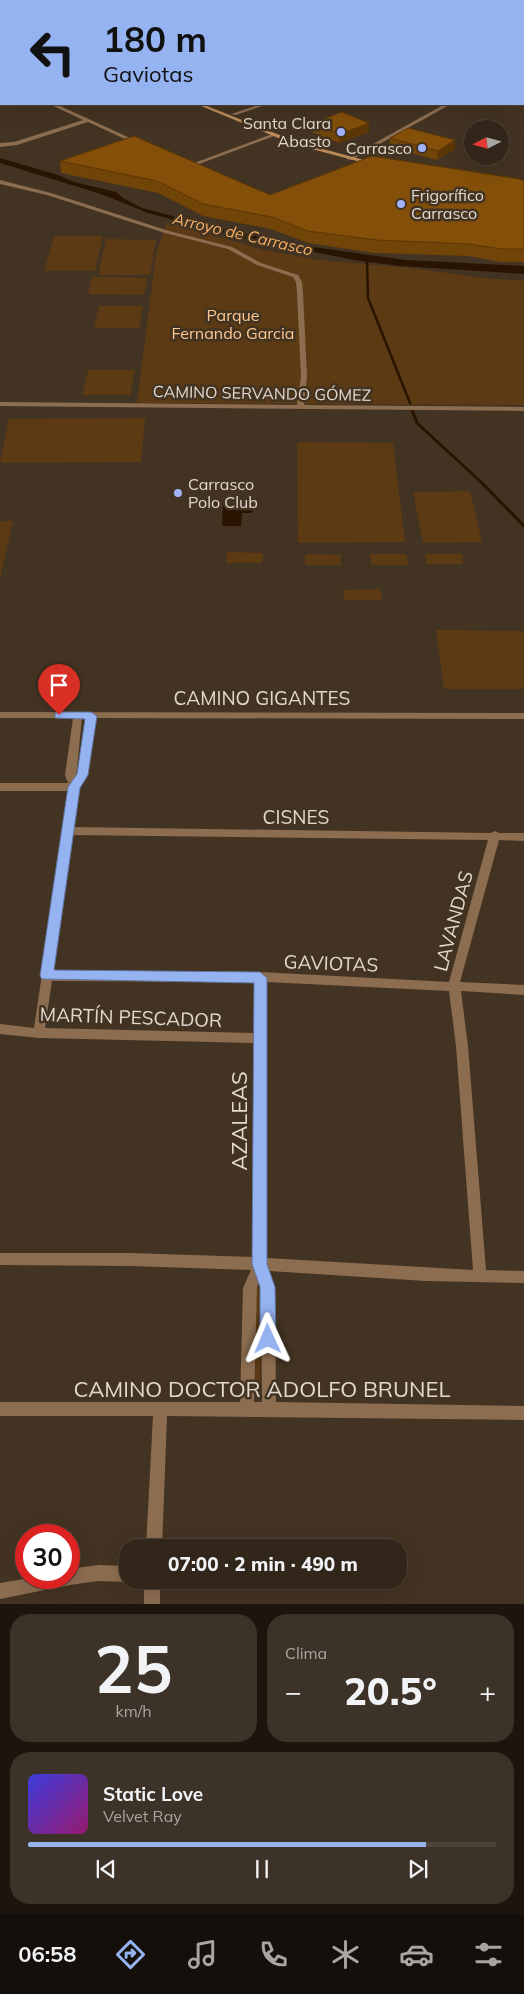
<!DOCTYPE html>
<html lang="es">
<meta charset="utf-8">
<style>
:root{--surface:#32261a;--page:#3d3227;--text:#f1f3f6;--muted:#a8a5a2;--line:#4d4339;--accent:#95b2f1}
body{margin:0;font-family:Mulish,sans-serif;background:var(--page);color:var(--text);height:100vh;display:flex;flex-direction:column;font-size:19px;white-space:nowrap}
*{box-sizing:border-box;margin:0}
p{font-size:16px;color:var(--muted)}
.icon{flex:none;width:28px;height:28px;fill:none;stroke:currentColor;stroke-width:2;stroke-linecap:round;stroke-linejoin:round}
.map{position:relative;height:1604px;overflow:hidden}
.details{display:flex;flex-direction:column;gap:10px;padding:10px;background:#1c150e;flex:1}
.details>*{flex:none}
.hud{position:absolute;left:0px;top:0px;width:525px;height:105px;box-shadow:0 5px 20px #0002,0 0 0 1px var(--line);background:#95b2f1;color:#111;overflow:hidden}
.needle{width:32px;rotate:264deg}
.fabs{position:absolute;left:464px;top:120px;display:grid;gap:10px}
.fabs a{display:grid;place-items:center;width:45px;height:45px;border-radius:50%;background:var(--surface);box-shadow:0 5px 20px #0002,0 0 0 1px var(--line);font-size:25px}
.speed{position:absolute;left:15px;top:1524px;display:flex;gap:10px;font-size:25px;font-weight:700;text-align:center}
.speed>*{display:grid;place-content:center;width:65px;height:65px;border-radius:50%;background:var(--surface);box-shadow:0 5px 20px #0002,0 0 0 1px var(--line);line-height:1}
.speed .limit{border:8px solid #d22;background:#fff;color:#111}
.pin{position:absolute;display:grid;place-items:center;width:42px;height:42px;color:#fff;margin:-51px -21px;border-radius:50% 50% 50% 0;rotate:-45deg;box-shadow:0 0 5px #0007}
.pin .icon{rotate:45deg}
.me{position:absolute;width:55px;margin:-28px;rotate:359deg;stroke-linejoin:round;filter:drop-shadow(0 0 4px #0008)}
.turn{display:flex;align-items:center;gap:18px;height:105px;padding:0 20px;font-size:22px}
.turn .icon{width:65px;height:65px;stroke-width:2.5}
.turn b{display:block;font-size:35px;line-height:42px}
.big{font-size:38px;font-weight:800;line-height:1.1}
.details .widget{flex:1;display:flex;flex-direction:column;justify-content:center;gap:8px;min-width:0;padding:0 18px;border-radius:20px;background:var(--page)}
.details .dial{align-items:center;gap:0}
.dial b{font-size:65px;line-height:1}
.song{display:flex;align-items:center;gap:15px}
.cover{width:60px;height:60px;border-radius:8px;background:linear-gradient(135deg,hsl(240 70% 55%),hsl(320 70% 35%))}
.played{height:5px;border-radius:2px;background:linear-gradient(90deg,var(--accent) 85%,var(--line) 85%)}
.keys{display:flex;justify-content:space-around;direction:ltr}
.heat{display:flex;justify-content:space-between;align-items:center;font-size:28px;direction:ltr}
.details .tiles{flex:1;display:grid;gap:10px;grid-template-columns:1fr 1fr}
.widget:last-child{grid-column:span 2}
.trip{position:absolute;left:119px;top:1539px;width:288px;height:50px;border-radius:20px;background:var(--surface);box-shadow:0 5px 20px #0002,0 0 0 1px var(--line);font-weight:800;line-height:50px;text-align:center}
.dock{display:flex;height:80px;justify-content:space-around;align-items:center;background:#140f0a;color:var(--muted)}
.dock .icon{width:35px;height:35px}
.dock .selected{color:var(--accent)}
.dock b{font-size:22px;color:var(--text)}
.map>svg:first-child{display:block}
</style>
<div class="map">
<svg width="524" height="1604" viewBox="0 0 524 1604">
<rect width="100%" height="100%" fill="#433322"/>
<g fill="#5b3a14">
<polygon points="167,222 264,250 319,260 411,268 484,278 524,281 524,405 137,403 156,254"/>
<polygon points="54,236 103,236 95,271 44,271"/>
<polygon points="106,239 156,240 150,275 98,275"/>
<polygon points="92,277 147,278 144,295 88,294"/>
<polygon points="99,306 143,306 139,328 94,328"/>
<polygon points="88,370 135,370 130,395 82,395"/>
<polygon points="145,418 141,462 0,463 9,419"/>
<polygon points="297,442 393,443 405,542 298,543"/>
<polygon points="470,491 482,542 423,543 413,492"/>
<polygon points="0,521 13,521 0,579"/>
<polygon points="227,552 263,553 262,563 226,563"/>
<polygon points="305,554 341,555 341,565 305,565"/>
<polygon points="370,554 406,554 408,565 371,565"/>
<polygon points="425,554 462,554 463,564 426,564"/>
<polygon points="380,589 382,600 344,600 343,590"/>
<polygon points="436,630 524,631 524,689 444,689"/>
<polygon points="258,1288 261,1291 260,1381 255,1383 256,1289"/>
</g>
<g fill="#291400">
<polygon points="0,158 58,175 74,182 116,192 123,198 142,208 229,231 268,238 285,243 405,260 524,266 524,274 400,266 354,260 310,251 279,248 148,213 101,194 0,163"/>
<polygon points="223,504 249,504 255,509 251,513 242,513 241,526 222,526"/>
</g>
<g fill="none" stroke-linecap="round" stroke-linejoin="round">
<g stroke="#291400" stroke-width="2.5">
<polyline points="367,259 368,298 410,403"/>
<polyline points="412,411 413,414"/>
</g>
<polyline stroke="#291400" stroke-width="3" points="413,412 417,423 482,483 524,526"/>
<g fill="#8c6d50" fill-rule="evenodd">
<polygon points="76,0 82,0 83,1 77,1"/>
<polygon points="172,0 178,0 179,1 173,1"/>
<rect x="0" y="12" width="1" height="3"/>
<rect x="0" y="28" width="1" height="2"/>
<rect x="0" y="38" width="1" height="2"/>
<rect x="0" y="81" width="1" height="2"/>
<rect x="0" y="89" width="1" height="2"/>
<polygon points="49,104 56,104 143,144 138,145 88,122 17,145 0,147 0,143 14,142 83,120"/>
<polygon points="261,104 268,104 236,115 231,114"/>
<polygon points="445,104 451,104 351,160 346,159"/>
<polygon points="272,134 277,135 191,167 186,166"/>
<polygon points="0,180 51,193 169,231 232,247 261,263 298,275 302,282 303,293 307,376 304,405 524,407 524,411 0,406 0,402 297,405 301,376 297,293 296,282 293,277 257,265 228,249 165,233 47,195 0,184"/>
<path d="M0,712L524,713V719L95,718L88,775L79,788L73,827L491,833L495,831L499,833H524V841L499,840L460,982L524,985V995L461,991L468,1046L486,1270L524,1271V1283L426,1281L269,1271L275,1287L276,1402L524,1406V1420L167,1416L162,1548H146L153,1416H0V1402H240L243,1288L251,1270L131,1266L0,1265V1253H131L253,1257L254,1043L39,1038L0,1034V1024L34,1028L69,791H0V783H68L65,775L73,718H0ZM82,718H86L78,774L76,778ZM72,835L488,840L449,982L260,972L53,971ZM52,981L254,982V1033L45,1028ZM266,982L449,991L456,1046L473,1270L267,1258ZM259,1281L261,1287L262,1402H254L257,1288Z"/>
<polygon points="98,1565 128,1566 128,1580 132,1580 128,1582 98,1581 70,1585 0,1599 0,1583 30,1578 69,1578 69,1569"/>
<rect x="144" y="1580" width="16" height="24"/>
</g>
<g fill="#bb8b5b" fill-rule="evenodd">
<rect x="0" y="22" width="1" height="3"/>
<polygon points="196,104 202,104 297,142 375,163 372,165 293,144"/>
</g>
</g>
<g fill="#714408">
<polygon points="313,123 369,123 369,132 339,143 312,132"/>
<polygon points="390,138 455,149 437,160 389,147"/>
<polygon points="60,161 270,195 524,181 524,262 501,262 468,256 375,253 308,243 271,229 203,216 158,193 61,173"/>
</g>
<g fill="#5c3706">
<polygon points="369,123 369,132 339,143 340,134"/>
<polygon points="455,140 455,149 437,160 438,151"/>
</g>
<g fill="#834f09" stroke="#5c3706">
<polygon points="342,112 369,123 340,134 313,123"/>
<polygon points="408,128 455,140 438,151 390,138"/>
<polygon points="134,136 270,195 372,156 519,179 524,181 524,249 502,249 469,244 376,240 308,231 272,217 203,204 157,181 60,161"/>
</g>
<polygon fill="#95b2f1" stroke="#61749d" points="59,712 91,712 97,716 88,775 80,788 54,970 260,972 267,978 267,1264 275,1287 276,1339 274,1345 268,1347 263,1345 260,1339 260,1287 252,1264 254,983 42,979 40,976 68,787 77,774 85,719 55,718 55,713"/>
<g fill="#a4b2fc" stroke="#433322" stroke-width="2">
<circle cx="341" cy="132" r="5"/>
<circle cx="422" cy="148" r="5"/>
<circle cx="401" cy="204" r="5"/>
<circle cx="178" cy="493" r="5"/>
</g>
<g text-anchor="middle" stroke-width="5" stroke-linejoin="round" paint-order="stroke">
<g font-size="16" fill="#e2d8cd" stroke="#433322" text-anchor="end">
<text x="331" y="129">Santa Clara<tspan x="331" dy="18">Abasto</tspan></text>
<text x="412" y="154">Carrasco</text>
<text x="411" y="201" text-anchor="start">Frigorífico<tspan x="411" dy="18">Carrasco</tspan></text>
<text x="188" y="490" text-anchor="start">Carrasco<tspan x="188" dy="18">Polo Club</tspan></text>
</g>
<g font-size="16" font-style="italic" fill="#f8b063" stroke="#433322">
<text transform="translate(243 234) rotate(13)" y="6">Arroyo de Carrasco</text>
</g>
<g font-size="16" fill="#ffc790" stroke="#433322">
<text x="233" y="321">Parque<tspan x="233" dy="18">Fernando Garcia</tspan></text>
</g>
<g font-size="16" fill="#e2d8cd" stroke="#433322">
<text transform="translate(262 393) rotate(1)" y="6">CAMINO SERVANDO GÓMEZ</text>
</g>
<g font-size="19" fill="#e2d8cd" stroke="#433322">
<text x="262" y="705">CAMINO GIGANTES</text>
<text x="296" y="824">CISNES</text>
<text transform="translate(453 921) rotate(-75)" y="7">LAVANDAS</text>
<text transform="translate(331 963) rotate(2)" y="7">GAVIOTAS</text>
<text transform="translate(131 1017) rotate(2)" y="7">MARTÍN PESCADOR</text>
</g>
<g font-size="22" fill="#e2d8cd" stroke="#433322">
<text transform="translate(239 1121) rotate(-90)" y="8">AZALEAS</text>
<text x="262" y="1397">CAMINO DOCTOR ADOLFO BRUNEL</text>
</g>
</g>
</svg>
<div class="fabs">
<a><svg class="needle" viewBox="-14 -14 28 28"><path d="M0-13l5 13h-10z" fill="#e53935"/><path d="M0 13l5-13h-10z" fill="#a8a5a2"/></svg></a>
</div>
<div class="speed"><div class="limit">30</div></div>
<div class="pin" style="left:59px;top:715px;background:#d93025"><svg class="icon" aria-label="arrive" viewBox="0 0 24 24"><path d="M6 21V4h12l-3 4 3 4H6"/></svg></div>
<svg class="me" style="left:268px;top:1339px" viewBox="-20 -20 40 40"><path d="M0-17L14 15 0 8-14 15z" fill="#95b2f1" stroke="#fff" stroke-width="4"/></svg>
<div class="trip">07:00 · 2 min · 490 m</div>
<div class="hud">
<div class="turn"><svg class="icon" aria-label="left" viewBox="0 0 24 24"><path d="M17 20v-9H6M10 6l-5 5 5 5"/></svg><div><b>180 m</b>Gaviotas</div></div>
</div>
</div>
<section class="details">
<div class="tiles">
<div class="widget dial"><b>25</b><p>km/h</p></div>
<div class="widget"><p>Clima</p>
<div class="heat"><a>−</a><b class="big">20.5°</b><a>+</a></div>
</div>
<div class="widget">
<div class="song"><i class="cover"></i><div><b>Static Love</b><p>Velvet Ray</p></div></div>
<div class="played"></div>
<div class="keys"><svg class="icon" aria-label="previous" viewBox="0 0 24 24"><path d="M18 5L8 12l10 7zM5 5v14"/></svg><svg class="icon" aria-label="pause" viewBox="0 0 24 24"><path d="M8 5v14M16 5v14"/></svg><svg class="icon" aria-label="next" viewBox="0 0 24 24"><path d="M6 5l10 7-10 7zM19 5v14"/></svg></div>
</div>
</div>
</section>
<nav class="dock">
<b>06:58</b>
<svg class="icon selected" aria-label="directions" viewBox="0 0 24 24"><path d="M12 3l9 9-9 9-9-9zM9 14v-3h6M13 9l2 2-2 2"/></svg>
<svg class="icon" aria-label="music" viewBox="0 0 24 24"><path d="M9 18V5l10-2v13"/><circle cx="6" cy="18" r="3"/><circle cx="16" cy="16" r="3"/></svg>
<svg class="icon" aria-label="phone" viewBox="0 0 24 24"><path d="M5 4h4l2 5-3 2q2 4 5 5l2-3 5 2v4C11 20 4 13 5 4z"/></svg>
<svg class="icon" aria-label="climate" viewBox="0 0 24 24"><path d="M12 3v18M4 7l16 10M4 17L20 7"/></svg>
<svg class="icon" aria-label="car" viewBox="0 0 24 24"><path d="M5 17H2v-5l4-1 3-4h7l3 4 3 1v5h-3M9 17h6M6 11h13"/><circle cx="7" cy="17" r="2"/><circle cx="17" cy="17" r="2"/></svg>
<svg class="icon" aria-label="filters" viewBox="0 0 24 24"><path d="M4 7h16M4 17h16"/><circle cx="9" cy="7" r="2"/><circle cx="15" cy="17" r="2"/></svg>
</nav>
